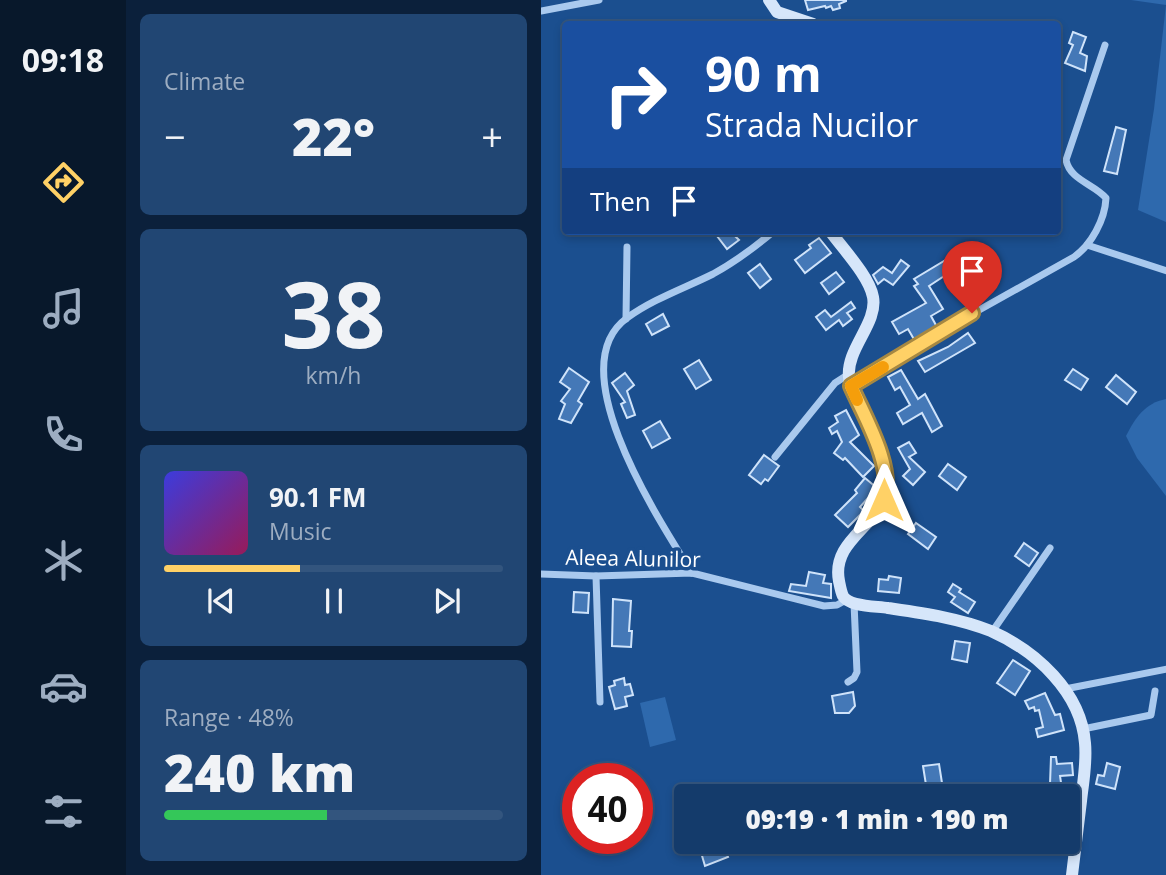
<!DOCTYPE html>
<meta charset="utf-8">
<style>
:root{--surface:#143b6b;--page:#214673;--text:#f1f3f6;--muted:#9dadc1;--line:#33557e;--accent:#ffd166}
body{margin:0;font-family:"Open Sans",sans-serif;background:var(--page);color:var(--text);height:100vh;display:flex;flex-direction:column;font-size:26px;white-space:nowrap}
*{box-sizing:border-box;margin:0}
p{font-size:23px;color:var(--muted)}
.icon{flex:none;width:38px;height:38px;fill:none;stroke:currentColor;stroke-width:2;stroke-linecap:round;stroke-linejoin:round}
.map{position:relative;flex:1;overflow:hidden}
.panel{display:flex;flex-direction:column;gap:14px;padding:14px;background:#0b203b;width:415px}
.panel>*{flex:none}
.guide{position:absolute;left:21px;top:21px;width:499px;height:214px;border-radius:7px;box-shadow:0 4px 10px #0003,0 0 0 2px var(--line);background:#1a4fa0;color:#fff;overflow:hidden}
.speed{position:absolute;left:21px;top:763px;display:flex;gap:14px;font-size:35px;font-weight:700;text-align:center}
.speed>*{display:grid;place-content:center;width:91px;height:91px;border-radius:50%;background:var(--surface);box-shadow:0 4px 10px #0003,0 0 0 2px var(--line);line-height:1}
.speed .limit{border:10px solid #d22;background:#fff;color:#111}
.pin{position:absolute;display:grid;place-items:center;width:60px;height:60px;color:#fff;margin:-72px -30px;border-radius:50% 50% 50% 0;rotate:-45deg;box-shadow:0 0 7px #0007}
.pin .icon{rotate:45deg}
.me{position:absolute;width:77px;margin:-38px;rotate:0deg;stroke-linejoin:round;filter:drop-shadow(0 0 5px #0008)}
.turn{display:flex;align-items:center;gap:24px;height:147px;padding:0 28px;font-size:32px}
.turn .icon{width:91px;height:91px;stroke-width:2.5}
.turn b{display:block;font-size:49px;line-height:60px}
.then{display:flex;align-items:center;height:66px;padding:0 28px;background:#0003;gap:14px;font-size:26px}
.big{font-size:52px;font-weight:800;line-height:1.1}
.panel .card{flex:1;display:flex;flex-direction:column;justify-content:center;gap:10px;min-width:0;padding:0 24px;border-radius:10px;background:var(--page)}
.panel .dial{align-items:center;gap:0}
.dial b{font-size:91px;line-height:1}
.song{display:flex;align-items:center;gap:21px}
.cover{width:84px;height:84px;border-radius:10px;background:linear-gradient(135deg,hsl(240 70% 55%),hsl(330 70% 35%))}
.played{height:7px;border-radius:4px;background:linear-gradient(90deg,var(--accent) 40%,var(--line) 40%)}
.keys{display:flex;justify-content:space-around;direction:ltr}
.heat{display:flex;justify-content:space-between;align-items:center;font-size:38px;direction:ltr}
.charge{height:10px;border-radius:5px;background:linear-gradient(90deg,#34c759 48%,var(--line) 0)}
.trip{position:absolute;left:133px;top:784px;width:406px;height:70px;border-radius:7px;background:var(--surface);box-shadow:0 4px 10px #0003,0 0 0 2px var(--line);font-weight:800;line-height:70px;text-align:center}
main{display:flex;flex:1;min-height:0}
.tab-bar{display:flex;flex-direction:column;width:126px;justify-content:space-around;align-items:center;background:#08182b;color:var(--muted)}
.tab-bar .icon{width:49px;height:49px}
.tab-bar .on{color:var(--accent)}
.tab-bar b{font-size:32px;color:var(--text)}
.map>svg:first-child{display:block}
</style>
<main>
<nav class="tab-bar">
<b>09:18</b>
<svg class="icon on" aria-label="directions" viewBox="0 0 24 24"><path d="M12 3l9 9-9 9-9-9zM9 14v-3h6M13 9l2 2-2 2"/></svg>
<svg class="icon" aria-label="music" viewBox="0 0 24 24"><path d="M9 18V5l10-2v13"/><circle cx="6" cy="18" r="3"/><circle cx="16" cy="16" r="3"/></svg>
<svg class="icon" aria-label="phone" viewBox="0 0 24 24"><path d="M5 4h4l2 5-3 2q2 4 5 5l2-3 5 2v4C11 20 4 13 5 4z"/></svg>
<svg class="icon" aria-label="climate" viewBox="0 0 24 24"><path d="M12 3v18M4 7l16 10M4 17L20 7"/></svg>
<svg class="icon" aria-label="car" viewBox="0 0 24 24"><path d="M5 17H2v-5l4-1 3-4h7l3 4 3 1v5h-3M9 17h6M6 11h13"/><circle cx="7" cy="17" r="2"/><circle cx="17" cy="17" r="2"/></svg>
<svg class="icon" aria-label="filters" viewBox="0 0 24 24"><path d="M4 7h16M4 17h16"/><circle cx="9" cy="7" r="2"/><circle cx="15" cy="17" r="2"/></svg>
</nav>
<section class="panel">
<div class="card"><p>Climate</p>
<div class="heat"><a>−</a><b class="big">22°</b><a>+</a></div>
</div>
<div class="card dial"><b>38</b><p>km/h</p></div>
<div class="card">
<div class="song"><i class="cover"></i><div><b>90.1 FM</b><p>Music</p></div></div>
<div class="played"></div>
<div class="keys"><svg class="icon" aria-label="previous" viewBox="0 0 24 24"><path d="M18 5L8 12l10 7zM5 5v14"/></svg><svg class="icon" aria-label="pause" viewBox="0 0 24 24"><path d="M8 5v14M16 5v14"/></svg><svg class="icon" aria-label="next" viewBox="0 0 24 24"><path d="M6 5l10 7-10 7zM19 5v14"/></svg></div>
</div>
<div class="card"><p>Range · 48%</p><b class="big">240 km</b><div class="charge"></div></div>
</section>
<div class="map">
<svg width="626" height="875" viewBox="0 0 626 875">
<rect width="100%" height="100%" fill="#1b4f8f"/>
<g fill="#2e69ad">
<polygon points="590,0 625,0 625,222 597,210 613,109 625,5"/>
<path d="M625,399H626L625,496L596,458L585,436C594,418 604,403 625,399Z"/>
<polygon points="124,697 135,740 109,747 99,703"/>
</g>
<g fill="#4478b7" stroke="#cfe3fa" stroke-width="2">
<polygon points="264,0 305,0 305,1 298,4 299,8 292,10 290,6 285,8 284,6 267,10"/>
<polygon points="532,32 545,37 539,53 546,56 544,71 524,63 532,45 528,43"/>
<polygon points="575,127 585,130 576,174 563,171"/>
<polygon points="183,231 203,231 195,237 198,240 186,249 176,236"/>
<polygon points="278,238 290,253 264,273 254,260 270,248 268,245"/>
<polygon points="413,255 420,265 388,286 402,309 390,316 396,327 374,341 367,329 358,334 351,322 385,303 373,286 377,284 373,279"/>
<polygon points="360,260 368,266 352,285 343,279 337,284 332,275 342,267 351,273"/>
<polygon points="219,264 230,279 219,288 207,273"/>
<polygon points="295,272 303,282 288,294 280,283"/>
<polygon points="310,302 314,308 306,313 311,319 302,326 298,320 285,330 275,317 284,310 290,317"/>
<polygon points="122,314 128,326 111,335 105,324"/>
<polygon points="427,333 434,343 384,372 377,361 407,347"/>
<polygon points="158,360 170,380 155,389 143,369"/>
<polygon points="28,368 48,382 37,401 41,404 30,423 18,419 24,404 20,401 29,389 19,382"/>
<polygon points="532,369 547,379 540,390 524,380"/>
<polygon points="360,370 377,399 384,394 401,426 391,432 381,413 362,424 356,413 369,405 359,387 354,390 347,377"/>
<polygon points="84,373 93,385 86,391 94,415 86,418 80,404 84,402 71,383"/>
<polygon points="575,375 595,392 586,404 565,387"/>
<polygon points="305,410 318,435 309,442 333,466 322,477 304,458 302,460 293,453 301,442 296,431 291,434 288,428 297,422 294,416"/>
<polygon points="119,421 129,438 111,448 102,431"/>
<polygon points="368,442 375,453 368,457 384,472 372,485 362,476 369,469 357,448"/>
<polygon points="223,455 238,466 227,481 224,479 220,484 208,475"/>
<polygon points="407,464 425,477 416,490 398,476"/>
<polygon points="324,478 336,488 319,507 323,511 307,527 294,515 316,493 314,490"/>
<polygon points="375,523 395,537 387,549 367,534"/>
<polygon points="483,543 497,553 488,566 474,556"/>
<polygon points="268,572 284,575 282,583 290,584 290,598 248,591 250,584 265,586"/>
<polygon points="348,576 360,578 358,593 337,591 338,579 347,580"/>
<polygon points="412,584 420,589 418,592 434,602 427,613 410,602 414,597 407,592"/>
<polygon points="33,592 48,593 47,613 32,612"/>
<polygon points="72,599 90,601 88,631 91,631 90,647 71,646"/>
<polygon points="414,641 429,643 426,662 411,659"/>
<polygon points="472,660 489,671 474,695 456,683"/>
<polygon points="83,678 84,685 89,684 92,695 84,697 86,706 74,709 68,687 74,685 73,681"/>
<polygon points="312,692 314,706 308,713 294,713 291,696"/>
<polygon points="504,693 514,715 519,714 523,730 497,737 495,729 502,727 498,710 494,711 493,707 488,709 484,701"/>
<polygon points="510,757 515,757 516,764 531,763 532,775 519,776 522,796 499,796 498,786 509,784"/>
<polygon points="566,763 579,767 574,789 555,784 557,775 563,776"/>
<polygon points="398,764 401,783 385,785 382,766"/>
<polygon points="157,842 181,842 187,857 164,866"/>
</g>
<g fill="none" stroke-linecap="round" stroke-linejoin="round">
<g stroke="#a9c9ee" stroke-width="7">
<polyline points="0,11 58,0"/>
<polyline points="546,245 626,271"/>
<polyline points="85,319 86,247"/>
<path d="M310,386L431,314L533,257C550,245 564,220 565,198C553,184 529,180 525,160L564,45"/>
<polyline points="234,457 294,383 308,374"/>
<path d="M151,573C120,523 17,368 86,318C112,299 144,288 172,274C194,262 214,247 233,231"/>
<polyline points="0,574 55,576 151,573 283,606 296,605 305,600"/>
<polyline points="55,576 59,702"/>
<polyline points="451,632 509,548"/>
<polyline points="307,682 313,678 316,672 313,603"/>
<polyline points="524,689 626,669"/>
<polyline points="542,729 610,715 614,691"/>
</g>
<g stroke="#d6e6fa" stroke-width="12">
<polyline points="228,0 236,12 272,24"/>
<path d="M289,231C302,249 328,276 332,297C337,323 305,349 308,377C311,411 353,457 346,491C338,526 290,540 298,581C299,586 300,592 302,596C308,607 336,606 347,608C381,613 418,618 450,631C495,651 540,692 544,743C546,763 542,782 540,801C537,826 534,850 531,875"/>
</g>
</g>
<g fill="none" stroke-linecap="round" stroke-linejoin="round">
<g stroke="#a68842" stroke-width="18">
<path id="route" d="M343,500C353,466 324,418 310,386L431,313"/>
</g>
<use href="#route" stroke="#ffd166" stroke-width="12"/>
<polyline stroke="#f59e0b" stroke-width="12" points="316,400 310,386 342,367"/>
</g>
<g text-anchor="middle" stroke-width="7" stroke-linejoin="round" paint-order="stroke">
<g font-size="21" fill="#fff" stroke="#1b4f8f">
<text transform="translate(92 559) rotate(1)" y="7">Aleea Alunilor</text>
</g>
</g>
</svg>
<div class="speed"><div class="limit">40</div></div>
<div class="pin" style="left:431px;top:313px;background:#d93025"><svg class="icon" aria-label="arrive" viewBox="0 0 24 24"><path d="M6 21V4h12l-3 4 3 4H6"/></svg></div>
<svg class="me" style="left:343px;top:500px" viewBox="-20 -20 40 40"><path d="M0-17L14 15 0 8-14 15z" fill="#ffd166" stroke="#fff" stroke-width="4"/></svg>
<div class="trip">09:19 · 1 min · 190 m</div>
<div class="guide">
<div class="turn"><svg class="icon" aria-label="right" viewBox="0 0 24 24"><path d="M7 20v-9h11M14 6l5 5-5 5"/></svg><div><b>90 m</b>Strada Nucilor</div></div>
<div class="then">Then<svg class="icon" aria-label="arrive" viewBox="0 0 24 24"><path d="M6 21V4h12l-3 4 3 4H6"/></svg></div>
</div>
</div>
</main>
